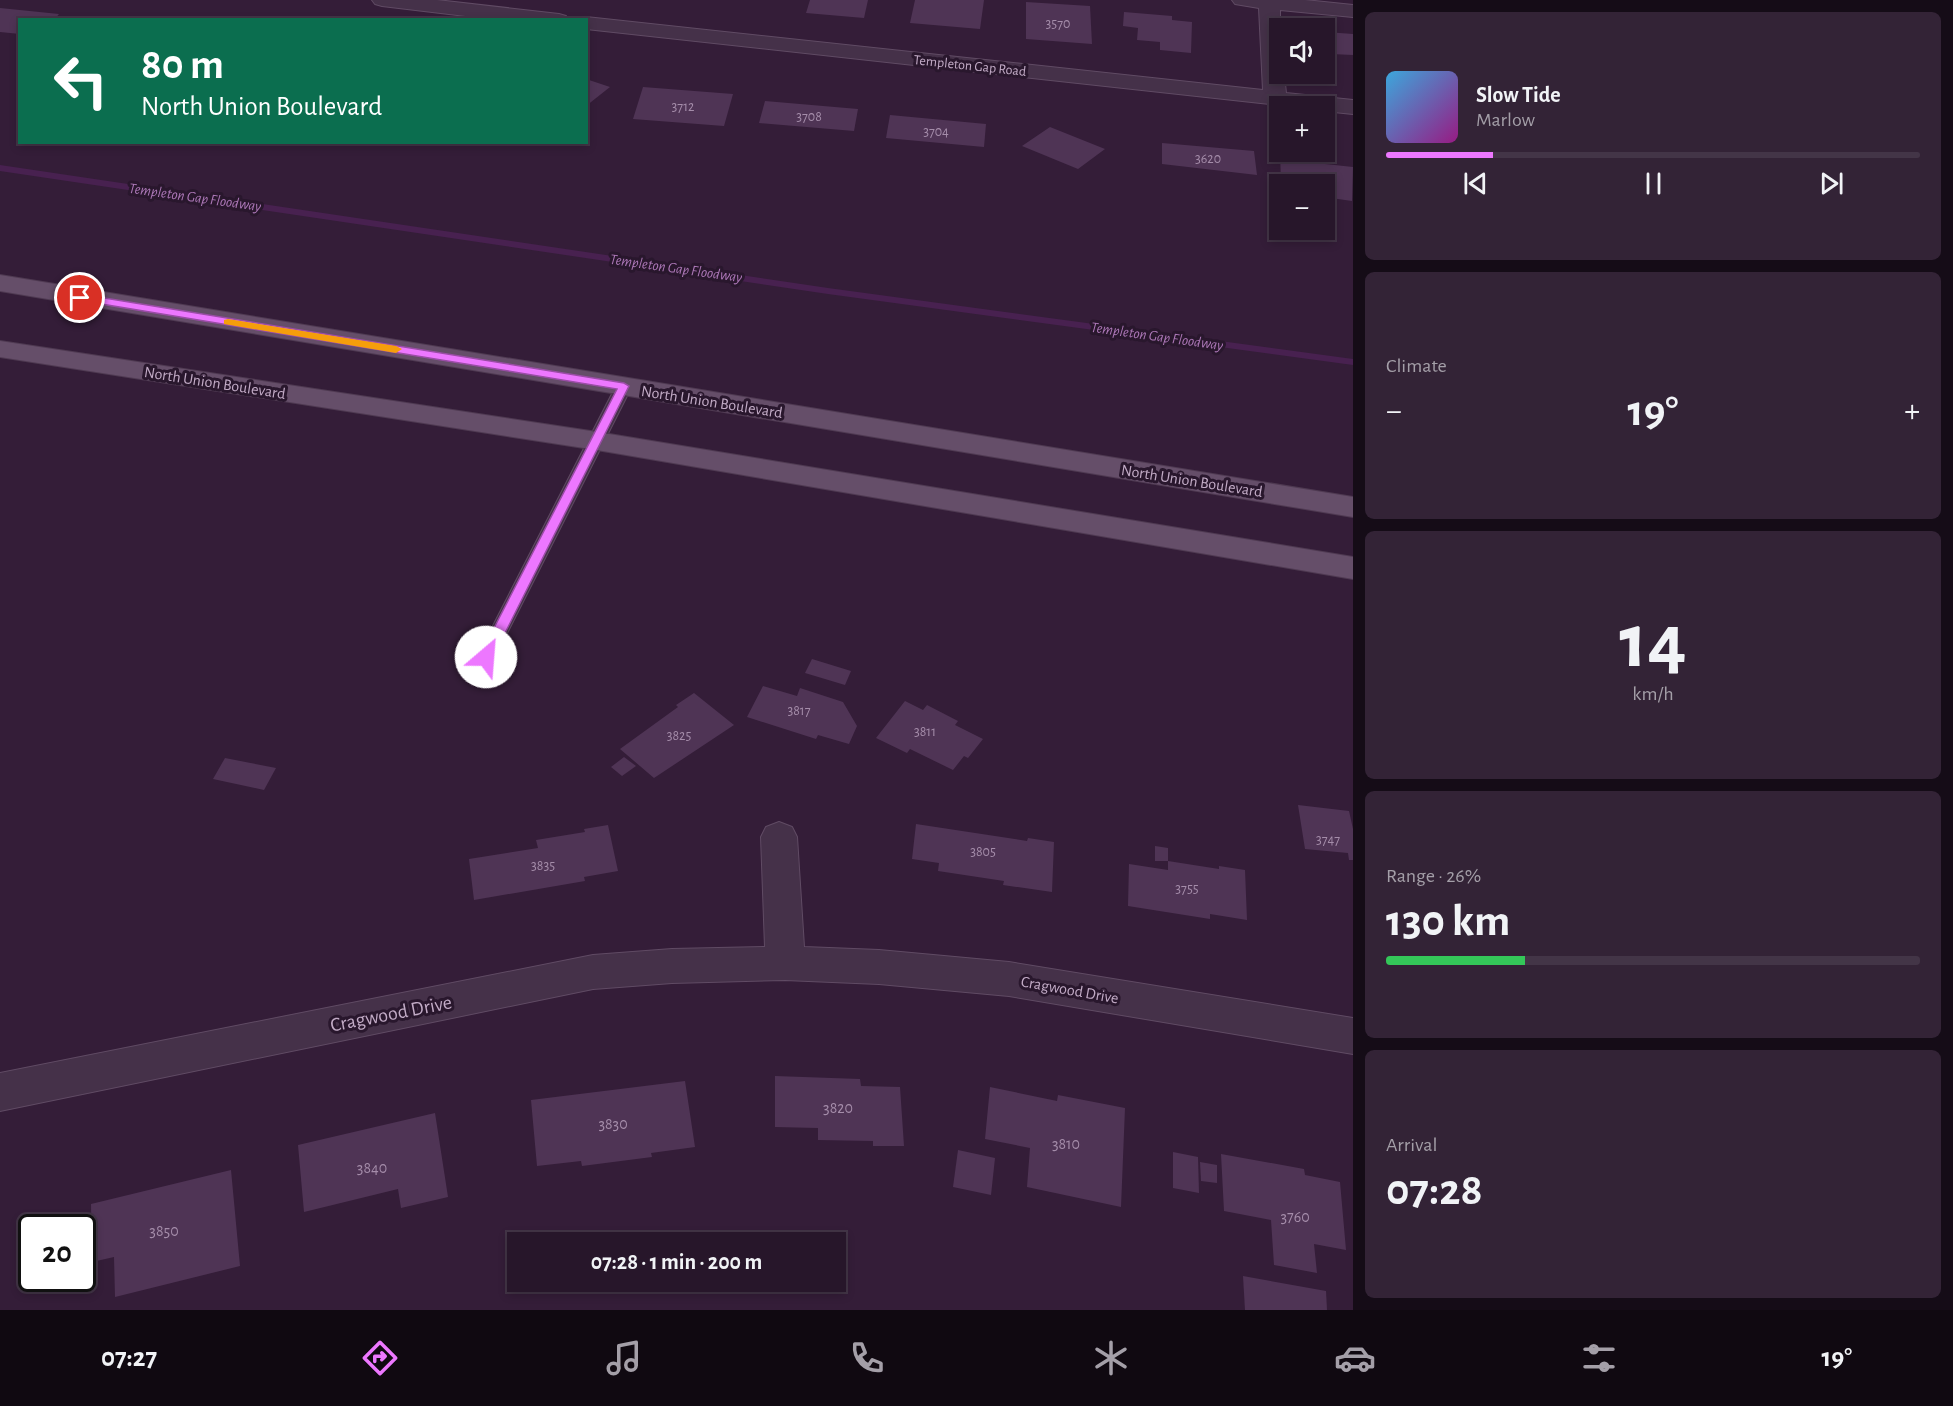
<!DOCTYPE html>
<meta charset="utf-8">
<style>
:root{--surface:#27162a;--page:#332336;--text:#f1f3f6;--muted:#a49fa8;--line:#433547;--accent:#ed77ff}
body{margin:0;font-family:"Alegreya Sans",sans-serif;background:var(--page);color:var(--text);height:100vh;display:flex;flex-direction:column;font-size:22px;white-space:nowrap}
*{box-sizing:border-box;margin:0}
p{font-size:20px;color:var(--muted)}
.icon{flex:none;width:33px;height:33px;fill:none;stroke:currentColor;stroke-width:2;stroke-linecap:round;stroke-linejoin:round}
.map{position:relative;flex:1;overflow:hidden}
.side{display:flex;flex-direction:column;gap:12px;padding:12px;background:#150c17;width:600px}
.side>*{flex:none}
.guide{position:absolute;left:18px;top:18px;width:570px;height:126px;border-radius:0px;box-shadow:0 3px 9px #0003,0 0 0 2px var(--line);background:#0b6e4f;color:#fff;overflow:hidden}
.fabs{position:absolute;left:1269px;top:18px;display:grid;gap:12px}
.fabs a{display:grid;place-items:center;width:66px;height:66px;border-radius:0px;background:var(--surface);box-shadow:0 3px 9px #0003,0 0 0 2px var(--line);font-size:30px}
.speed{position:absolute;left:18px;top:1214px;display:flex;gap:12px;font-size:30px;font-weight:700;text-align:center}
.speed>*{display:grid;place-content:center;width:78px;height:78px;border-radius:50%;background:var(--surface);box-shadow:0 3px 9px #0003,0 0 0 2px var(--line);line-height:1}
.speed .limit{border:3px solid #111;border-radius:9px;background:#fff;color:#111}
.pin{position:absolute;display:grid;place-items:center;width:51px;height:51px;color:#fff;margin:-26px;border:3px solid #fff;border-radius:50%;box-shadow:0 2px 6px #0007}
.me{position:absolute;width:66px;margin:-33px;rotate:27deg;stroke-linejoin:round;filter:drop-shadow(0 0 4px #0008)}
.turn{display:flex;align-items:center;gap:21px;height:126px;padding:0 24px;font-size:27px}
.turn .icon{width:78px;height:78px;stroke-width:2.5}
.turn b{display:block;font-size:42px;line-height:51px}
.big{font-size:45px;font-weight:700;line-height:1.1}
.side .tile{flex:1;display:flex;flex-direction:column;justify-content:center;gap:9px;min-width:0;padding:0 21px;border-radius:9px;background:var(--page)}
.side .dial{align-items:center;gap:0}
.dial b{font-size:78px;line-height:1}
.song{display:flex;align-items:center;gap:18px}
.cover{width:72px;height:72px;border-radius:9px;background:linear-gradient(135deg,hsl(200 70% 55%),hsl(310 70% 35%))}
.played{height:6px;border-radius:3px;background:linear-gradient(90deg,var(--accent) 20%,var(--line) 20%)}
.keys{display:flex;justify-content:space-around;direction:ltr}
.heat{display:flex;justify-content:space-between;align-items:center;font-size:33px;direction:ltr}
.charge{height:9px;border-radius:4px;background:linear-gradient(90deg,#34c759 26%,var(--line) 0)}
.trip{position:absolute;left:507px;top:1232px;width:339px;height:60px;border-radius:0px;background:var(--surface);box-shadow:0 3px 9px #0003,0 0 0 2px var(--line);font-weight:700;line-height:60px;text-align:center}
.tabs{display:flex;height:96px;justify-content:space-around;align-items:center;background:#100911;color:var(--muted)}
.tabs .icon{width:42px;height:42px}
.tabs .current{color:var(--accent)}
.tabs b{font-size:27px;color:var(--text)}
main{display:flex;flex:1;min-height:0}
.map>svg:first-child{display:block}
</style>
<main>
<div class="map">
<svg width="1353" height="1310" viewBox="0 0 1353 1310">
<rect width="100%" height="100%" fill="#341d38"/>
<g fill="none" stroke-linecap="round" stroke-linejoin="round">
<polygon fill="#482150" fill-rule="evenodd" points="0,165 828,288 1353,359 1353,365 828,294 0,171"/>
</g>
<g fill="#4f3455">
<polygon points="810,0 868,0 864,18 806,13"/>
<polygon points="915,0 984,0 980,29 910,23"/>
<polygon points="1026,2 1090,6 1092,44 1026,39"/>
<polygon points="0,8 59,14 54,20 20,20 20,34 0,32"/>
<polygon points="1124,12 1172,16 1172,20 1192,22 1191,53 1160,50 1160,42 1137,40 1138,28 1123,26"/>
<polygon points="1326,32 1353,34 1353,55 1331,54"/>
<polygon points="586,79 610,87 586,106"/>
<polygon points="643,87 733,94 724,126 633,119"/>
<polygon points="765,101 858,109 854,131 759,123"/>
<polygon points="890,115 986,124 984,147 886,138"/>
<polygon points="1050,127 1105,149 1078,169 1022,146"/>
<polygon points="1162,143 1254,151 1257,175 1162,164"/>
<polygon points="1280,152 1316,156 1316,163 1353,167 1352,201 1324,197 1324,184 1281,183"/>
<polygon points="812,659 851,671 845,685 805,673"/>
<polygon points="763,686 797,696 800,688 843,702 857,726 849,744 818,735 816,739 747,717"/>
<polygon points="694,693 734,725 654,778 620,749 678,707 676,705"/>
<polygon points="905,701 923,710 927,705 958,721 955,725 983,739 968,758 964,756 953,770 910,749 907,753 876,738"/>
<polygon points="624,757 636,766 622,776 611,767"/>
<polygon points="225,758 276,768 264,790 213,779"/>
<polygon points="1298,805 1349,811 1353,829 1353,860 1349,860 1348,853 1305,849"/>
<polygon points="916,824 1027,841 1028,838 1054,842 1052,892 1003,885 1004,881 938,871 939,863 912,859"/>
<polygon points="608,825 618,871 584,877 585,881 474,900 469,859 538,848 536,840 585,832 584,829"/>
<polygon points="1155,846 1168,848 1168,861 1219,869 1219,866 1245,870 1247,920 1210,914 1210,919 1128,906 1129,864 1168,870 1168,861 1155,861"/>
<polygon points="775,1076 860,1079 861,1086 900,1087 904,1146 873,1146 873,1141 818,1140 818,1128 775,1127"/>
<polygon points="685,1081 695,1147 651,1153 652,1157 582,1166 581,1161 537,1166 531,1100"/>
<polygon points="990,1087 1057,1101 1058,1095 1125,1108 1121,1207 1027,1187 1030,1148 985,1139"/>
<polygon points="435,1113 448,1197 401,1208 398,1189 304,1212 298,1145"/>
<polygon points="958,1150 995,1158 991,1195 953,1187"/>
<polygon points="1173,1152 1198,1157 1199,1193 1173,1188"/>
<polygon points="1221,1154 1304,1169 1305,1175 1340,1182 1346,1250 1314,1244 1317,1273 1274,1265 1271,1220 1224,1211"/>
<polygon points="1200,1162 1217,1165 1217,1183 1201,1181"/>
<polygon points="231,1170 240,1266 115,1297 114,1257 92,1262 91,1204"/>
<polygon points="1243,1276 1326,1291 1327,1310 1245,1310"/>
</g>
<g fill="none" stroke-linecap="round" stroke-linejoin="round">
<g stroke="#604b64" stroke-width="2">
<polygon id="lane" points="624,381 632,386 495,657 492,662 486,664 480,662 477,657 616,386"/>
</g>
<g stroke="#604b64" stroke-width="2">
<g id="street">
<polygon points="372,0 437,0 559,14 566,16 569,20 499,20 382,6 375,4"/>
<polygon points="1232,0 1305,0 1353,5 1353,17 1280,10 1280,74 1284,74 1286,93 1353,100 1353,114 1324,111 1324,106 1287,106 586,29 586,20 578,20 586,17 1263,90 1259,8 1235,4"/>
<polygon points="779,822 792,827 797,837 804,947 879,950 1009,962 1353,1018 1353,1054 1009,996 879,984 785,980 672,983 593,989 0,1111 0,1073 593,955 672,949 765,947 761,837 766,827"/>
</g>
</g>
<g stroke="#4f3a52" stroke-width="2">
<g id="primary">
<polygon points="0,275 1353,497 1353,517 0,291"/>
<polygon points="0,341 597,432 1353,557 1353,579 597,450 0,357"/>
</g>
</g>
<use href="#lane" fill="#453149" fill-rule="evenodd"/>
<use href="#street" fill="#453149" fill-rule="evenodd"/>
<use href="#primary" fill="#654e69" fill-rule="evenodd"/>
</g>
<polygon fill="#ed77ff" stroke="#9a4da6" stroke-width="1.5" points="80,294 624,383 629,386 493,657 486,662 479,657 617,389 77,300 77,295"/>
<polygon fill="#f59e0b" points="228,319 396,346 402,349 396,353 224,324 224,320"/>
<g text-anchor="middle" stroke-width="6" stroke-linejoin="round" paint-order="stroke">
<g font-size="14" fill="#a58daa">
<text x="1058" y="28">3570</text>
<text x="683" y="111">3712</text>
<text x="809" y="121">3708</text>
<text x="936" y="136">3704</text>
<text x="1208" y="163">3620</text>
<text x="799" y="715">3817</text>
<text x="925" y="736">3811</text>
<text x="679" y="740">3825</text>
<text x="1328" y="844">3747</text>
<text x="983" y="856">3805</text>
<text x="543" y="870">3835</text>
<text x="1187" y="893">3755</text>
</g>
<g font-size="14" fill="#c2abc6" stroke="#29172d">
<text transform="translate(970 65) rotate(6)" y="5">Templeton Gap Road</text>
</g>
<g font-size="15" font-style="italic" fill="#ac77b7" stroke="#29172d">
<text transform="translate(195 197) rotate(8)" y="5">Templeton Gap Floodway</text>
<text transform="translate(676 268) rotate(8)" y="5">Templeton Gap Floodway</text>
<text transform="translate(1157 336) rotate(8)" y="5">Templeton Gap Floodway</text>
</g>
<g font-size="16" fill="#c2abc6" stroke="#29172d">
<text transform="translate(215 382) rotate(9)" y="6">North Union Boulevard</text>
<text transform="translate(712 401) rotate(9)" y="6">North Union Boulevard</text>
<text transform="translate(1192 480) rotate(9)" y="6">North Union Boulevard</text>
<text transform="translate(1070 989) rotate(10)" y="6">Cragwood Drive</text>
</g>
<g font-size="16" fill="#a58daa">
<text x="838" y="1113">3820</text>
<text x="613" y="1129">3830</text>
<text x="1066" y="1149">3810</text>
<text x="372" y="1173">3840</text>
<text x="1295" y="1222">3760</text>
<text x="164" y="1236">3850</text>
</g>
<g font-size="20" fill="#c2abc6" stroke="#29172d">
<text transform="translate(391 1013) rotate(-11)" y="7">Cragwood Drive</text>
</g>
</g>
</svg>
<div class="fabs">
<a><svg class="icon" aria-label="sound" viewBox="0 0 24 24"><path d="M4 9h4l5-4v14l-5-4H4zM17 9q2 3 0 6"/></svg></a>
<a>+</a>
<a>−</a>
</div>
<div class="speed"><div class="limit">20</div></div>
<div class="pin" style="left:80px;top:298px;background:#d93025"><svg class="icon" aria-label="arrive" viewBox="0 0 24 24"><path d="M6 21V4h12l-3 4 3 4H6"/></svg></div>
<svg class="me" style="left:486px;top:657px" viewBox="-20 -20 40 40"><circle r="19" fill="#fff"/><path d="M0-13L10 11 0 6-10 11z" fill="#ed77ff"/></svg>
<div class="trip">07:28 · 1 min · 200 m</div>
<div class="guide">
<div class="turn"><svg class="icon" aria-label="left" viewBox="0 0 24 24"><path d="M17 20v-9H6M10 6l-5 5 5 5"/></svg><div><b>80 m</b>North Union Boulevard</div></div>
</div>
</div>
<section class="side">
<div class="tile">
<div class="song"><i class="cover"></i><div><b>Slow Tide</b><p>Marlow</p></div></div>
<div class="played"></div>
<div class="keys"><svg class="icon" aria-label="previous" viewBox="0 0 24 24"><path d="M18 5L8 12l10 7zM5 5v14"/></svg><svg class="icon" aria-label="pause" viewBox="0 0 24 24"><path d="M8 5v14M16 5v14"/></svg><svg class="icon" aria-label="next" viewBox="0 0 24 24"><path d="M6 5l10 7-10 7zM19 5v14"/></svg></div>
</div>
<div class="tile"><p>Climate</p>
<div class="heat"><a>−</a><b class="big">19°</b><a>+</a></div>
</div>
<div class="tile dial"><b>14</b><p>km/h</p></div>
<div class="tile"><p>Range · 26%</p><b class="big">130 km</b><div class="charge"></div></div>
<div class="tile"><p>Arrival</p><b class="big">07:28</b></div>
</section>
</main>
<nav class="tabs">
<b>07:27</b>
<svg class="icon current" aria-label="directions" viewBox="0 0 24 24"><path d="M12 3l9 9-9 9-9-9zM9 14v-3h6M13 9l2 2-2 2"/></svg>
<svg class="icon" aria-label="music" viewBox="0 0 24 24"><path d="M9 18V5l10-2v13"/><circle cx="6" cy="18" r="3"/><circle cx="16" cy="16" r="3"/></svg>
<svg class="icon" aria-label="phone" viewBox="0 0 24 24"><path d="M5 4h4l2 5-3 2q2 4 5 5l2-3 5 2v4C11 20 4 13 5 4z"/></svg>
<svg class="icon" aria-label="climate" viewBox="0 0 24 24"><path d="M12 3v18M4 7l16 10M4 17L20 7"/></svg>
<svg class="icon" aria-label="car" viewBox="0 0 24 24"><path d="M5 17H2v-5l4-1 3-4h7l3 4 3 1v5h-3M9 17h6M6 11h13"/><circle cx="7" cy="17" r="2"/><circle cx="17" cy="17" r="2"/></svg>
<svg class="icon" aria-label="filters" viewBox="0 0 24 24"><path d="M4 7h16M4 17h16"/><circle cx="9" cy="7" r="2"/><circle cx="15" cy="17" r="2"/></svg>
<b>19°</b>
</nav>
